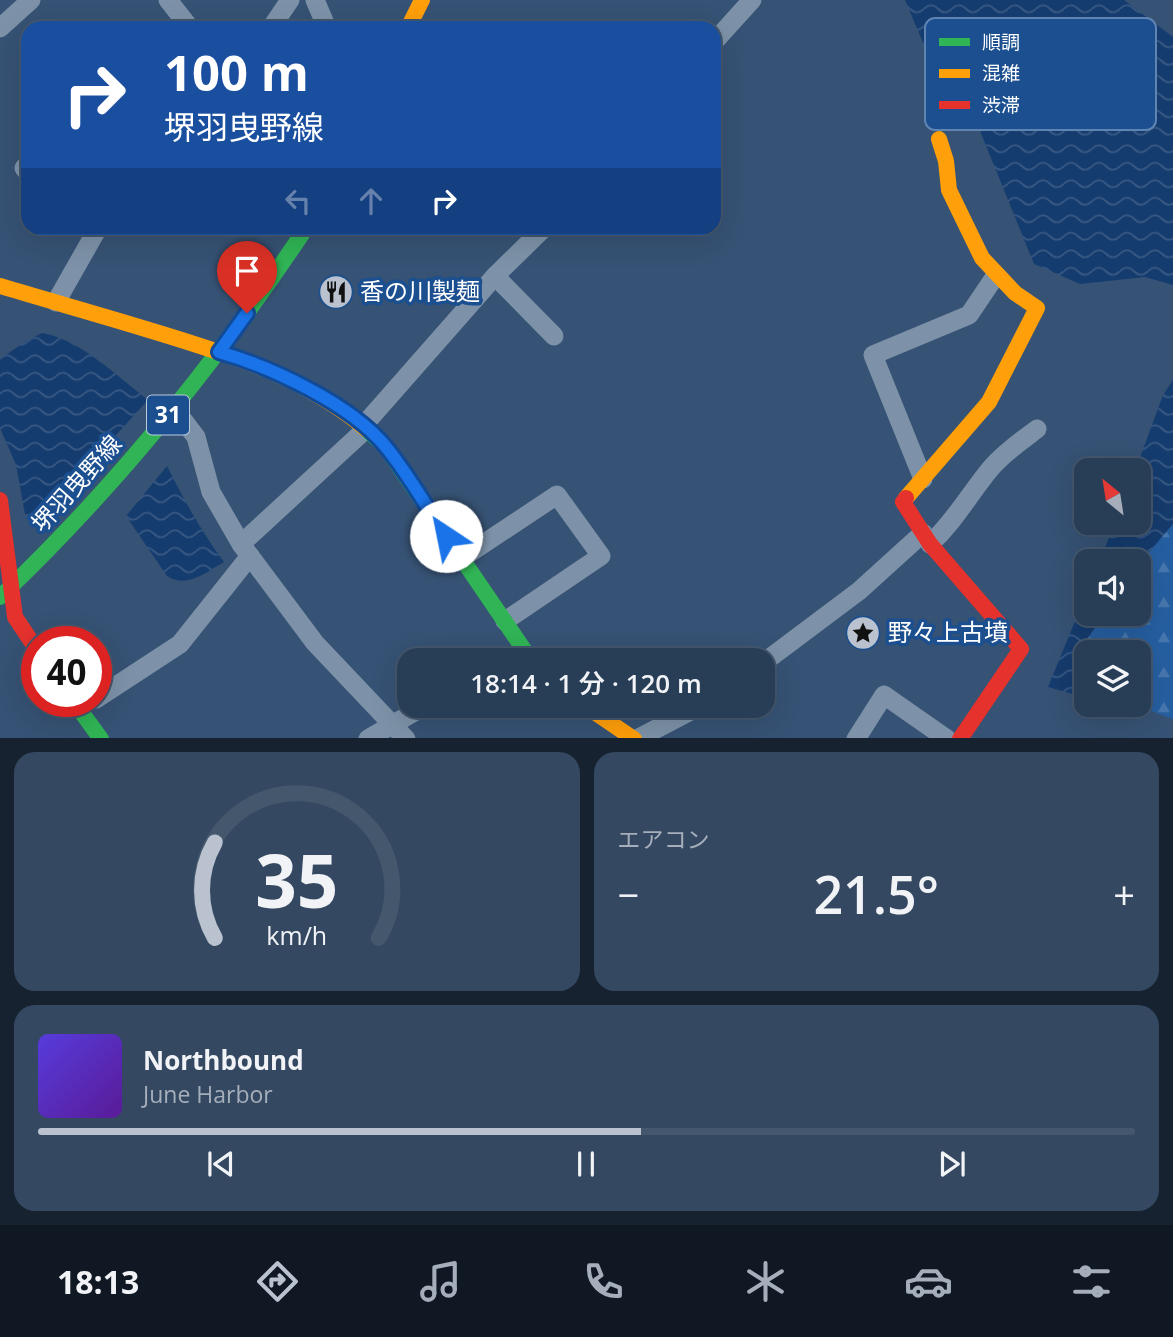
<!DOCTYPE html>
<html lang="ja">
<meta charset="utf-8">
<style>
:root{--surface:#283e57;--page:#344961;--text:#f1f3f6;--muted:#a5aeba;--line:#44576d;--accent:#b9c2ce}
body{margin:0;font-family:"Open Sans","Noto Sans JP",sans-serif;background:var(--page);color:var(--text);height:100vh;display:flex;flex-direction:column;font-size:26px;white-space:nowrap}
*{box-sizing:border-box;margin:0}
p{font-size:23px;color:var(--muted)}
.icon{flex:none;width:38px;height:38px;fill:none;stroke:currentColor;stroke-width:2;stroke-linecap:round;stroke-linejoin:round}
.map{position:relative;height:738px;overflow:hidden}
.panel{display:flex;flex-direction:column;gap:14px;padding:14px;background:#162230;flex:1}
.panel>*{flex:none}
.hud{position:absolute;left:21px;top:21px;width:700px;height:214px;border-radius:21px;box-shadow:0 7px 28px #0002,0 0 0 2px var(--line);background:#1a4fa0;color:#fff;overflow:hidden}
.needle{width:46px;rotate:330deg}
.tools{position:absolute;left:1074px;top:458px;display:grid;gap:14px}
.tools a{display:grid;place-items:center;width:77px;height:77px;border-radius:14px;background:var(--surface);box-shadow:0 7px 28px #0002,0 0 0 2px var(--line);font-size:35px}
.speed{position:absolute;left:21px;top:626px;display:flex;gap:14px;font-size:35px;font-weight:700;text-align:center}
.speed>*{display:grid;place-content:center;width:91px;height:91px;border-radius:50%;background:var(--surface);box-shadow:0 7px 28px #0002,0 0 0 2px var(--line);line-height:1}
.speed .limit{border:10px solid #d22;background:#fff;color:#111}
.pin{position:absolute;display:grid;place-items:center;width:60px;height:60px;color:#fff;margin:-72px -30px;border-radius:50% 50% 50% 0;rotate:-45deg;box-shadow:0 0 7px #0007}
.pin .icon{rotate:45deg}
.me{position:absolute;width:77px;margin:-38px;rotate:326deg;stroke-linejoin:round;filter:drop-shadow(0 0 5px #0008)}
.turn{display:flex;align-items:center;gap:24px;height:147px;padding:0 28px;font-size:32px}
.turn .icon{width:91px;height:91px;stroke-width:2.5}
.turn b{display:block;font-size:49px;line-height:60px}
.lanes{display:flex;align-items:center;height:66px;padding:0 28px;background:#0003;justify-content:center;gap:35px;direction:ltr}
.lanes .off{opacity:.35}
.big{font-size:52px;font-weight:600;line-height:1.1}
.panel .tile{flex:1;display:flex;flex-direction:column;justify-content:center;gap:10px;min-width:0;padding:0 24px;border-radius:21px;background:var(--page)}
.panel .dial{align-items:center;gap:0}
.dial svg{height:182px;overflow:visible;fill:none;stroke:var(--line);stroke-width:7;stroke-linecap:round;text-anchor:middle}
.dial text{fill:var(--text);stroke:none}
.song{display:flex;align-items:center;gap:21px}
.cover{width:84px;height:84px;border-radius:10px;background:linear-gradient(135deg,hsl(250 70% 55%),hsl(270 70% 35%))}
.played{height:7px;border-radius:4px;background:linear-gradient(90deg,var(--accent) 55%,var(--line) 55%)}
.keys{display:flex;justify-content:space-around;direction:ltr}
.heat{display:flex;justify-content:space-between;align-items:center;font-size:38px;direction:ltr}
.panel .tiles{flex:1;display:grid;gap:14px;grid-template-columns:1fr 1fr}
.tile:last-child{grid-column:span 2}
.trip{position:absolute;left:397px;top:648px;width:378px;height:70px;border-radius:21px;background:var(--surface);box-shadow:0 7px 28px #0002,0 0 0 2px var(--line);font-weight:600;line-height:70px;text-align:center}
.tab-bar{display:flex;height:112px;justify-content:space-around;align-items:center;background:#101923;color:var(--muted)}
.tab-bar .icon{width:49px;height:49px}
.tab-bar .active{color:var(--accent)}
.tab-bar b{font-size:32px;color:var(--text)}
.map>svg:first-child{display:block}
</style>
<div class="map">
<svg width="1173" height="739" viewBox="0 0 1173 739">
<defs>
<pattern id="forest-firs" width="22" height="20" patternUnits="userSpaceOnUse" patternTransform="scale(1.75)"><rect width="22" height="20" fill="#265fa1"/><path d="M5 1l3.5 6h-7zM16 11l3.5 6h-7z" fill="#4777af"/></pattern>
<pattern id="water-waves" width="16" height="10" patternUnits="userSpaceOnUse" patternTransform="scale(1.75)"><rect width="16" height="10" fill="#153c6e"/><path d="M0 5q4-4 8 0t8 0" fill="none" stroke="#385984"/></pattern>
</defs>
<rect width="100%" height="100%" fill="#365274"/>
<polygon fill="url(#forest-firs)" points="1173,519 1173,719 1135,705 1139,705 1139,653 1087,653 1087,680 1080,675 1074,657 1105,614 1139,614 1139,564 1172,524"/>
<g fill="url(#water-waves)">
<polygon points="905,0 1124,0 1173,37 1173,285 1145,277 1080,284 1034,264 978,126 927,52"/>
<path d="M42,333C80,339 118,377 148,400L43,515L25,514L16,465L0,428V359L26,341Z"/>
<polygon points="1173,380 1173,524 1139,564 1139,562 1099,562 1115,523 1139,523 1139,471 1135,471 1163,395"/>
<path d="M167,466C184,500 201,531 224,562C206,572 187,589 167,576L126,516Z"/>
<polygon points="1087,592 1087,614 1105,614 1074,657 1080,675 1087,680 1087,698 1048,687"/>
</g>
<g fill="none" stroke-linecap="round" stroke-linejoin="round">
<g stroke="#7d92a8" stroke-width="19">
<polyline points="168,0 190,28"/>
<polyline points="315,0 327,28"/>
<polyline points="0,28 31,0"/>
<polyline points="271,28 290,0"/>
<polyline points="714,42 752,0"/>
<polyline points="28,164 24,168 28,173"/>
<polyline points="495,276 554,336"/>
<polyline points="56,302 98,228"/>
<polyline points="174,408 196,437 211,492 241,544 315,643 406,739"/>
<polyline points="364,425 495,276 544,228"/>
<polyline points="923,479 873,355 969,315 996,275"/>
<polyline points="241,544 367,428"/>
<path d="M930,544C955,521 970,493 991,468C1005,452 1021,441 1037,429"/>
<polyline points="462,558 557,495 601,556 505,621"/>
<polyline points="763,663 859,591 923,533"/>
<polyline points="96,699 180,644 250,556"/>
<polyline points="368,739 426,705"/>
<polyline points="637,739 702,705"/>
<polyline points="856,739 884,695 947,739"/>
</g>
<g stroke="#30b455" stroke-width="16">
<polyline points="367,430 385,446 531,660"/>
<path d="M0,597C118,485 216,363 306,228"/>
<polyline points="74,702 101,739"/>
</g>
<g stroke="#ff9f0a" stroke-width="16">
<polyline points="408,28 422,0"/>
<path d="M0,286C50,301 100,315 149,330C225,353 306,377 367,430"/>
<polyline points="906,498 989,402 1037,308 1015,293 982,258 949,190 946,161 939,139"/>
<polyline points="584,705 634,739"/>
</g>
<g stroke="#e5322d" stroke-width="16">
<polyline points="906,498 903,502 930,544 1021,649 960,739"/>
<polyline points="0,500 15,617 37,650"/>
</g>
</g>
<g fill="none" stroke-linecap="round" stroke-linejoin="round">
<g stroke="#114b97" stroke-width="18">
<path id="route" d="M247,313L219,352C271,367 351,404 386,447C408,474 426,506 446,536"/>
</g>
<use href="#route" stroke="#1a73e8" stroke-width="12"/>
</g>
<defs>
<g id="restaurant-disc" transform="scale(1.75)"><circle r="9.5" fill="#b9c2ce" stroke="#1b4f8f"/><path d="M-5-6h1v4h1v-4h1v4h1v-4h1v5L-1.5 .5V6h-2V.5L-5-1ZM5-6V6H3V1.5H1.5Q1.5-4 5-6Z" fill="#111"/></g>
<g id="sight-disc" transform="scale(1.75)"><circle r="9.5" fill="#b9c2ce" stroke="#1b4f8f"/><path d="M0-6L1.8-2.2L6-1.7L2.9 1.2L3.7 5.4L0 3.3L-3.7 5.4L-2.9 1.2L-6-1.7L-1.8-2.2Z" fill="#111"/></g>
</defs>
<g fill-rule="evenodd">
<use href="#restaurant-disc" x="336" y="292"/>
<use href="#sight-disc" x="863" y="633"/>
</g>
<g text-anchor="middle" stroke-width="7" stroke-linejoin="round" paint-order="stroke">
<rect fill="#1b4f8f" stroke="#bbcadd" stroke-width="2" x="147" y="395.5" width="42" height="39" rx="5"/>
<g font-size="23" font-weight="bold" fill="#fff">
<text x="168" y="423">31</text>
</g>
<g font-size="24" fill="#fff" stroke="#1b4f8f" text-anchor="start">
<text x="360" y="300">香の川製麺</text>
<text x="888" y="641">野々上古墳</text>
</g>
<g font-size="24" fill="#fff" stroke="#1b4f8f">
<text transform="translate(77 484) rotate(-48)" y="8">堺羽曳野線</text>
</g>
</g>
<rect x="925" y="18" width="231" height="112" rx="10" fill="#1b4f8f" stroke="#5f84b1" stroke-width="2"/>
<rect x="939" y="38" width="31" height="8" fill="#30b455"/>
<rect x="939" y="69" width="31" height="9" fill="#ff9f0a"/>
<rect x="939" y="101" width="31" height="8" fill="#e5322d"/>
<g font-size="19" fill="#fff">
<text x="982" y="49">順調</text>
<text x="982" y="80">混雑</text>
<text x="982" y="112">渋滞</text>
</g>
</svg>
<div class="tools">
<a><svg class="needle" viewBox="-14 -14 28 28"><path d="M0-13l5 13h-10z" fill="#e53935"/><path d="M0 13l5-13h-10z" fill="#a5aeba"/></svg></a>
<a><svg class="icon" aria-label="sound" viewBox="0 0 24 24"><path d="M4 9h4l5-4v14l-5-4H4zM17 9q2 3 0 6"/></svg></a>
<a><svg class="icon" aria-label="layers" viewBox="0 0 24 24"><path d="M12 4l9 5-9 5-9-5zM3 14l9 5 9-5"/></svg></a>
</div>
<div class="speed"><div class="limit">40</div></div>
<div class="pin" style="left:247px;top:313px;background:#d93025"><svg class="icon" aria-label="arrive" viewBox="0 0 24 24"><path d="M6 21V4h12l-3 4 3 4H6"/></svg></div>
<svg class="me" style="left:446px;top:536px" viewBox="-20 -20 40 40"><circle r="19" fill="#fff"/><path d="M0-13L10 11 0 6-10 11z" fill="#1a73e8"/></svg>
<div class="trip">18:14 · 1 分 · 120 m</div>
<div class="hud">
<div class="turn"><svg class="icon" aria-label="right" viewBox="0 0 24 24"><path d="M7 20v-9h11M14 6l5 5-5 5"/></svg><div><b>100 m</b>堺羽曳野線</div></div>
<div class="lanes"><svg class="icon off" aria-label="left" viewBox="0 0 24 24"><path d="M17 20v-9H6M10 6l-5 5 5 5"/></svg><svg class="icon off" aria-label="ahead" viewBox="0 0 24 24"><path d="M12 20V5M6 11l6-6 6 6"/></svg><svg class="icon" aria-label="right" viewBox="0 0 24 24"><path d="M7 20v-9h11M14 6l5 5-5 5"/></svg></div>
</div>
</div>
<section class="panel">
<div class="tiles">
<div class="tile dial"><svg viewBox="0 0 100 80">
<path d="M14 69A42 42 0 1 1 86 69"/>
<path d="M14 69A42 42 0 0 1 14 27" stroke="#b9c2ce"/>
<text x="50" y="56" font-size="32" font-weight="700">35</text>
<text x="50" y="72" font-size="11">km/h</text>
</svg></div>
<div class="tile"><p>エアコン</p>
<div class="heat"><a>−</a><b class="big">21.5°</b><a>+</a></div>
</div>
<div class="tile">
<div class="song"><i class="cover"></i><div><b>Northbound</b><p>June Harbor</p></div></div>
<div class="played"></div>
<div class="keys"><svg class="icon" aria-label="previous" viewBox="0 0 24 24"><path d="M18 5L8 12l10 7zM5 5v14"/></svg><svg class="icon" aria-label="pause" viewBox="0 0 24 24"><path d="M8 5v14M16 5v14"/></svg><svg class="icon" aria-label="next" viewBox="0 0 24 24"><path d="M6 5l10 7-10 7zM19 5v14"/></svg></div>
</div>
</div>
</section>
<nav class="tab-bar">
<b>18:13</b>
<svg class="icon active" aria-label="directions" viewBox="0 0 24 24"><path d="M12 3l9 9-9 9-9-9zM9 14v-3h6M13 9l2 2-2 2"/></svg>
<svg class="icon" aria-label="music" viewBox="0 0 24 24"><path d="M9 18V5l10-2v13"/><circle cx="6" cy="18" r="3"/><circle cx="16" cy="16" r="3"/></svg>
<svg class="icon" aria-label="phone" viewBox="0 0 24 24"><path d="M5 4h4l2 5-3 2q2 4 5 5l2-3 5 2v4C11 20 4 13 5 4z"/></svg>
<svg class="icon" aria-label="climate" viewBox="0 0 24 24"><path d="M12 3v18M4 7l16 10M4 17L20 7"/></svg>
<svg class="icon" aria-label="car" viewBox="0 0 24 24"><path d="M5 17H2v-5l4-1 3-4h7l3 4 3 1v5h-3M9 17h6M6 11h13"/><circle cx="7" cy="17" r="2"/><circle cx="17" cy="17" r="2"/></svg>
<svg class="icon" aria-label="filters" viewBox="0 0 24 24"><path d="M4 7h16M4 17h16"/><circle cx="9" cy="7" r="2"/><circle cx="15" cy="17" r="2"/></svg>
</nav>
